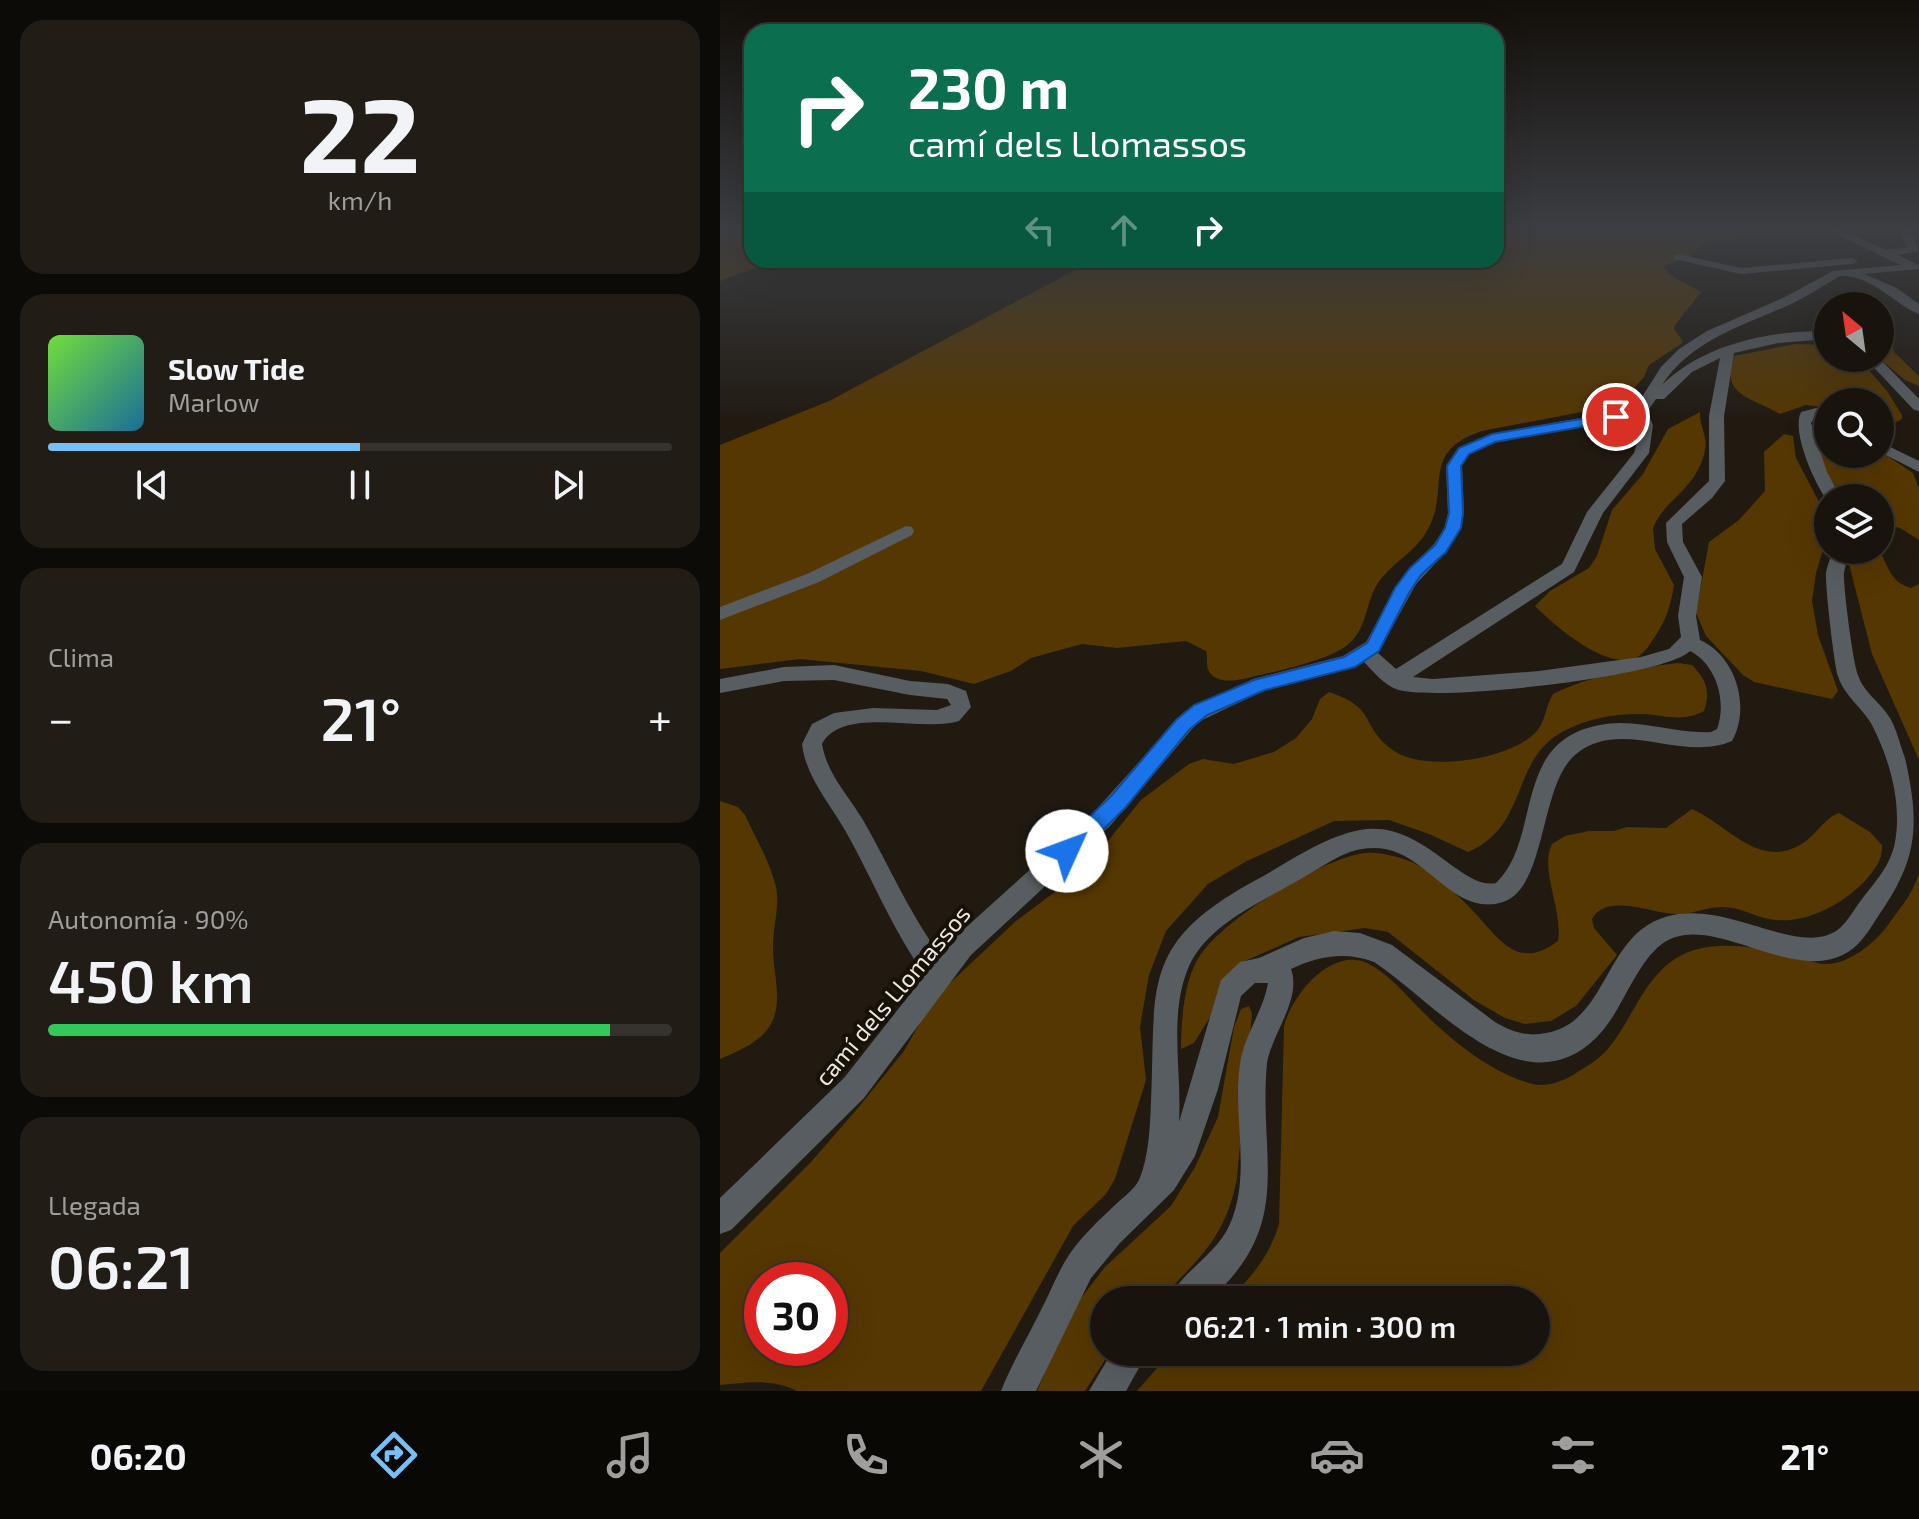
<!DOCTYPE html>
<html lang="es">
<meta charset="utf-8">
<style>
:root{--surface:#18140d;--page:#211d16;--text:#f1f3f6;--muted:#9f9e9d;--line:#36332e;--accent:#77bff7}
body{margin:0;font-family:"Exo 2",sans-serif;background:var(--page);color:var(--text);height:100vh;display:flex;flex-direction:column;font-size:30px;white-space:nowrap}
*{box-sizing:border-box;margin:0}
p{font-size:26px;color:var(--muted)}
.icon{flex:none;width:44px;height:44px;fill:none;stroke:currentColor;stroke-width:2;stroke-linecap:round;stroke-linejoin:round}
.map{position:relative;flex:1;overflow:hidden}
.details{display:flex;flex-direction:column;gap:20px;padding:20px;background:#0d0b07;width:720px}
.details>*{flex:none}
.banner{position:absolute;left:24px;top:24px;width:760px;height:244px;border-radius:24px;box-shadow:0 8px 32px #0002,0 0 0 2px var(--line);background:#0b6e4f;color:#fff;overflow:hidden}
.needle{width:52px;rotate:331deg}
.controls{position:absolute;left:1094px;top:292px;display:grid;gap:16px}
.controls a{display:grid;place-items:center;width:80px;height:80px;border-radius:50%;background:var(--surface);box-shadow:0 8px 32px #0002,0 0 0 2px var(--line);font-size:40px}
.speed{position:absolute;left:24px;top:1262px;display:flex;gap:16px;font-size:40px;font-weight:700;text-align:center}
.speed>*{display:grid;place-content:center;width:104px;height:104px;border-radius:50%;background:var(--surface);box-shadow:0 8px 32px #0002,0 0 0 2px var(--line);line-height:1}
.speed .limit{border:12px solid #d22;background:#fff;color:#111}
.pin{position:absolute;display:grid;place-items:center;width:68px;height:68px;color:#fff;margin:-34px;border:4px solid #fff;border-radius:50%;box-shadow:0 2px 8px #0007}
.me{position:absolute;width:88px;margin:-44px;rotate:47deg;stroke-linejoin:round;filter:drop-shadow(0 0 6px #0008)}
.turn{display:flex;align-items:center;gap:28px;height:168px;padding:0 32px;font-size:36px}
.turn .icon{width:104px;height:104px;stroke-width:2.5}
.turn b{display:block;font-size:56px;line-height:68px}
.lanes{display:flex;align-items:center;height:76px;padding:0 32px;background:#0003;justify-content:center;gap:40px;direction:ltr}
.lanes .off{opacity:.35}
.big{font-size:60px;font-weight:600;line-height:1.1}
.details .card{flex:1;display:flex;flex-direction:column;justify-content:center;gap:12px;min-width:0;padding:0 28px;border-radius:24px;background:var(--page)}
.details .dial{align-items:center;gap:0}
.dial b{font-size:104px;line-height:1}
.song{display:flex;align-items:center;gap:24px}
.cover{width:96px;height:96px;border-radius:12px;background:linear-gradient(135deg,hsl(100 70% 55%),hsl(200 70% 35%))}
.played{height:8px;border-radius:4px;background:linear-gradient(90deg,var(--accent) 50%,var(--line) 50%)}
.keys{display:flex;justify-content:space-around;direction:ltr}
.heat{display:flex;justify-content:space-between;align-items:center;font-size:44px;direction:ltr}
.charge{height:12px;border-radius:6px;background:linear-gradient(90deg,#34c759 90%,var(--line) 0)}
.trip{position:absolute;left:370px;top:1286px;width:460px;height:80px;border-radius:40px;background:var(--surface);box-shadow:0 8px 32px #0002,0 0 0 2px var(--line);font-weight:600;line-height:80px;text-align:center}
.tab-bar{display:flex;height:128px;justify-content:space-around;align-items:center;background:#0a0805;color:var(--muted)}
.tab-bar .icon{width:56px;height:56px}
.tab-bar .active{color:var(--accent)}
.tab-bar b{font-size:36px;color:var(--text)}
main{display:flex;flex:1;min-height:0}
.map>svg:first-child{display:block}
</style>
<main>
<section class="details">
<div class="card dial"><b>22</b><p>km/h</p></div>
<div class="card">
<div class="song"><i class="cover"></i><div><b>Slow Tide</b><p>Marlow</p></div></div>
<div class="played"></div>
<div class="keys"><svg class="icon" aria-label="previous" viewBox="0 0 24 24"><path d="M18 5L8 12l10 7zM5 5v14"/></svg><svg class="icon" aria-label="pause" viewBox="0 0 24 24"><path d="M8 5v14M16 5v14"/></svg><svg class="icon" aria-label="next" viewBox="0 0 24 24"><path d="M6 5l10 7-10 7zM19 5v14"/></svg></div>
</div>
<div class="card"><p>Clima</p>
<div class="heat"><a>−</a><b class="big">21°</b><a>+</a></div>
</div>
<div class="card"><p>Autonomía · 90%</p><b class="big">450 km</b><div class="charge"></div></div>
<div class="card"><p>Llegada</p><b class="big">06:21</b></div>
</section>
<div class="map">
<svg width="1199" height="1391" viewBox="0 0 1199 1391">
<rect width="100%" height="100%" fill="#201a11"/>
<g fill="#553701" fill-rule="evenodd">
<polygon points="0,228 32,228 32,260 56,260 0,281"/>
<path d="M776,228H1037L1038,232L1031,238L985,242L971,256L943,266L950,275L981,292L955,325L954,329L963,341L961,344L929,365L924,377L906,397L888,407L762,431C699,452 731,488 708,529C696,553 668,564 655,588C645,608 646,632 625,647C604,661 558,671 532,677C520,680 494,686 488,669C486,664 488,657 486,651L466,641L397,648L362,644L311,658L291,671L254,684L201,671L80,659L0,669V445L109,401L374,260H776Z"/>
<polygon points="1160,333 1170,337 1174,352 1199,376 1199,386 1185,380 1159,358"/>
<path d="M1075,344L1108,345V358H1138L1167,391L1182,415V419L1163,429L1168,440L1160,435V402H1108V408L1086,405L1060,414C1033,398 999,396 1014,356Z"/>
<path d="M980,412C979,425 988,437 985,450C977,490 944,499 933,528L935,549L954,585C951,605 946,621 934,638C929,646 922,657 912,659C882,667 834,625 815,606L830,591L869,568L877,556L892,510L923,474L948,429Z"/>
<path d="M1096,423L1108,425V454H1160V451L1193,473L1199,489V540L1180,528L1160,523V498H1123C1109,477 1088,450 1096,423Z"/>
<polygon points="1064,434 1073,436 1076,458 1108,519 1107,537 1096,573 1092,601 1098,635 1118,691 1112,699 1034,682 1023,675 986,636 976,613 989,542 1019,520 1045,491 1044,452"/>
<path d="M1137,550H1159C1169,567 1170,582 1191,588L1199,584V760L1152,654L1129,564Z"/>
<path d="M958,663L972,665C986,679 991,692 984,711C963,722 948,716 925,714C897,713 867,718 842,732C790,761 809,826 748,852L709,834L669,820L614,821L525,862L488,884L446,931L429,975L420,1027L426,1080L395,1179L386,1194L353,1226L261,1391H77C52,1378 27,1383 0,1385V1253L90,1163L138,1108L184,1051L214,998L296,921L351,880L375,857L421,800L469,764L483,759L514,764L554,752L576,738L592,719L600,699L609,692C657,708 640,724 670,748C700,774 788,760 815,733C826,722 825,707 833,694C871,675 917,668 958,663ZM42,1280H110V1348H42Z"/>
<path d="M0,801L18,807L25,815C35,837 49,860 55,883C61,903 53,925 53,945C52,972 66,1006 47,1030C36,1044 16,1052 0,1059Z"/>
<path d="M972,809C1007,824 1038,869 1080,845C1095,837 1104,818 1119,813L1150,832L1162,845C1163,860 1154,871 1144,882C1121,905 1083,926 1049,919C1033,916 1018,906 1001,907C987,907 973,914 959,914C935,915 887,891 872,919L874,928L897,955L856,1006L831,1021L805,1024L785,1018L754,1000L668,932L645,928L579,937L525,961L474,1043L461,1049C461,1021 464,977 481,954C506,918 595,863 639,854C655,850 677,856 692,862C709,870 741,897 754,912C779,938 797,972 838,941C843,910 819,869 832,844L845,836L869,831H894L907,827L946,828Z"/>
<path d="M1199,873V1391H417L451,1352H816V1300H508C531,1278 550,1255 559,1224L564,1026C572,995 611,947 647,963C668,973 686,995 702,1011C731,1040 772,1074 813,1084C826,1087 841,1082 853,1075C865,1067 877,1061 887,1050C914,1018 926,970 966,953C997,939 1042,948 1074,955C1083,958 1093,963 1103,964C1127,966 1155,943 1168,925C1182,905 1191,897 1199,873Z"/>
<path d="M529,1006L532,1014L517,1178C506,1237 479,1259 439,1300H384V1352H390L365,1391H317L351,1311L385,1267L451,1206L475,1167L498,1117L514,1027L521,1009Z"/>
</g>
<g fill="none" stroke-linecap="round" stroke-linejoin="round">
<g fill="#585d61" fill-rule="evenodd">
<path d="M1104,228H1118L1166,250L1187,247L1179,228H1189L1199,251L1178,255L1199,265V269L1144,274L1175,287L1199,304V314C1173,303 1150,274 1120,276C1104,285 1088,296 1071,304C1025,325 971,340 942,385C983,344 1051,330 1108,331V339L1058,343L1014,353L1004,416L1005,481L992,498L962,524L963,542L982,577L976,616L980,640C1016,656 1031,707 1012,741C961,763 900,716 855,755C819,786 827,887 783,902C740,916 713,867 678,853C663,846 645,847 630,852C612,859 595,871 577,881C538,904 484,926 467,971C449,1018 462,1073 459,1122L501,980L520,962L539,958L584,938L614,931L640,933L672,945L775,1022C792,1032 807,1037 826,1033C879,1024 884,958 922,929C987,880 1076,965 1120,928C1128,921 1135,908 1142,899C1155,882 1171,865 1175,842C1182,804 1170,760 1152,725C1143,708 1124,696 1118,676C1114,663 1105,585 1106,573C1107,566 1111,557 1113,550H1131C1128,557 1125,566 1124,573C1123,586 1133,662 1138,675C1143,692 1161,703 1170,718C1177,730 1180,745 1185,758C1199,820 1199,856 1163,909C1155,920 1148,934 1138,944C1082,999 987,900 937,948C911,973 902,1012 876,1038C801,1111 714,1001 654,962C625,951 598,956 571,969C582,999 552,1033 547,1063C538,1159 576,1224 489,1300H449C460,1272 496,1256 510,1224C532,1174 512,1116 520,1064C524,1035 543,1012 548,983H535L521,996L498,1089L475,1156L454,1190L400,1243L371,1278L316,1391H281C293,1361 310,1333 324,1304C332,1288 339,1270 349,1255C361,1237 378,1221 394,1206C402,1198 415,1189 419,1180C429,1157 430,1126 431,1102C436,985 420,943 536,880C569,862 603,837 640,830C702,819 741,891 776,883C824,837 789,737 886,724C921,719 955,734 991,732L997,729C1007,702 997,665 970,651C945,677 712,703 676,689C664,685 653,671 644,662L629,669L545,690L478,722L390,826L251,955L144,1098L11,1230L0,1234V1198L124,1078L205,975C173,931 153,880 126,832C110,803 86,778 82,744L92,724L114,713L153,708L217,710L231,705L227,699L190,695L114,680L64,681L0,693V679L64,667L114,665L190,681L228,684L246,691L251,707L239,721C202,733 123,705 102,744C107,774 128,795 143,820C169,865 189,913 220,955L233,939L374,812L464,712L533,679L623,656L646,642L683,577L714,544L725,528L728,513L726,466L738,448L772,434L915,408L941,367L959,349L987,331L1065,297L1113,271L1180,265ZM1000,358L989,416V481L946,523L947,542L964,577L958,616L961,637L949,649L921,657L819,671L713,679L693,677L854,572L883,513L929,453L933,425L927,412L936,399H944L972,372ZM915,416L918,439L914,453L867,512L842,564L676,669L658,653L696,584L726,552L741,528L744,513L742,466L749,454L776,442Z"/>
<polygon points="958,254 1021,268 1132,258 1138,261 1132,264 1021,274 954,259 954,255"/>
<polygon points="1145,358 1159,358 1199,399 1199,411 1194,410"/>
<path d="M1096,408L1108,411V419L1096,416L1091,423L1107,472L1121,498H1108V502C1095,484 1071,432 1081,412Z"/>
<polygon points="1160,442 1199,461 1199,472 1160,452"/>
<polygon points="186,526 192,527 194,531 192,535 99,582 0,620 0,607 87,574"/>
<polygon points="392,1352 428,1352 406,1391 369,1391"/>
</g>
</g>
<linearGradient id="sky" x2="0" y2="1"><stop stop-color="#120e09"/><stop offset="0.54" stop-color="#3c3e43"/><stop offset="1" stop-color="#3c3e43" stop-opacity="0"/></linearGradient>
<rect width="1199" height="423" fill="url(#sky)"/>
<polygon fill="#1a73e8" stroke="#114b97" stroke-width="2" points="896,413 901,415 901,420 775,442 749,454 741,466 743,513 741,528 726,552 701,575 689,593 659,651 635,667 545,690 487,715 469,730 406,807 355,858 347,860 340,858 337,851 340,845 392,795 456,720 474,705 534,680 624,657 647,643 675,588 690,568 715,545 725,528 729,513 727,466 739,448 772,434"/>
<g text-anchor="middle" stroke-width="8" stroke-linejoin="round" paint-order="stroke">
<g font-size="24" fill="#ece7e1" stroke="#171108">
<text transform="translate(173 996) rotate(-50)" y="8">camí dels Llomassos</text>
</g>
</g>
</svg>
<div class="controls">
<a><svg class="needle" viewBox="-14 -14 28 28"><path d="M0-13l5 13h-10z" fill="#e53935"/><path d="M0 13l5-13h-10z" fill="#9f9e9d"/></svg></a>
<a><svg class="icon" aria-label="search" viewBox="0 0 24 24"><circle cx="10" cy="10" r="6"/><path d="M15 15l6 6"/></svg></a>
<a><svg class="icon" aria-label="layers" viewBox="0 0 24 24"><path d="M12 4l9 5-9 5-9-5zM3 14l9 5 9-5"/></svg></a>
</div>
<div class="speed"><div class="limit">30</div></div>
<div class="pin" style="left:896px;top:417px;background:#d93025"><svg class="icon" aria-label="arrive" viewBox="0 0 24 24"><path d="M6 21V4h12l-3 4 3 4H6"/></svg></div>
<svg class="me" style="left:347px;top:851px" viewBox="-20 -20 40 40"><circle r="19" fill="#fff"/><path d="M0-13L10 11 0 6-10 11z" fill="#1a73e8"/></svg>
<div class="trip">06:21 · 1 min · 300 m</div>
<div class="banner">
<div class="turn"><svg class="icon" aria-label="right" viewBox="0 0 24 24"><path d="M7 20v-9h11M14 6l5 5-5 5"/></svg><div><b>230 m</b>camí dels Llomassos</div></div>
<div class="lanes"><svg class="icon off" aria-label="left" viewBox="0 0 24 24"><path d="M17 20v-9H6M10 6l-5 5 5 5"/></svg><svg class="icon off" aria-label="ahead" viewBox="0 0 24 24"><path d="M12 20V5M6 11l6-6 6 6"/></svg><svg class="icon" aria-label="right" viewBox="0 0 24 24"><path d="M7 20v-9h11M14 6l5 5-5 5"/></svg></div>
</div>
</div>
</main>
<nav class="tab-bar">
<b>06:20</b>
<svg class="icon active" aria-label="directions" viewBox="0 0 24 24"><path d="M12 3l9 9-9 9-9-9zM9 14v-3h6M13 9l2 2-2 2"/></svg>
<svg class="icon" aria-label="music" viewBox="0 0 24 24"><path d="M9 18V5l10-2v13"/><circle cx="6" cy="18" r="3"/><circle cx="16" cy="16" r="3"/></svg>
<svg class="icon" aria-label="phone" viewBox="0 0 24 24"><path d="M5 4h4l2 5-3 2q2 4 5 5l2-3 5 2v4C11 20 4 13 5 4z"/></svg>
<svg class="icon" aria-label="climate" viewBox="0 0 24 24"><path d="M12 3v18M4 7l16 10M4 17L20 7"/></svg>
<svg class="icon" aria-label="car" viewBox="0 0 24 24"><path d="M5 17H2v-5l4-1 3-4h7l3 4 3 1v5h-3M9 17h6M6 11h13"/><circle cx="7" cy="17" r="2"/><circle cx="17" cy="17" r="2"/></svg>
<svg class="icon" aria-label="filters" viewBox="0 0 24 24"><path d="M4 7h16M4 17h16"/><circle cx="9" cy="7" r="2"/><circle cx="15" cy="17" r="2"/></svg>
<b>21°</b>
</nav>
